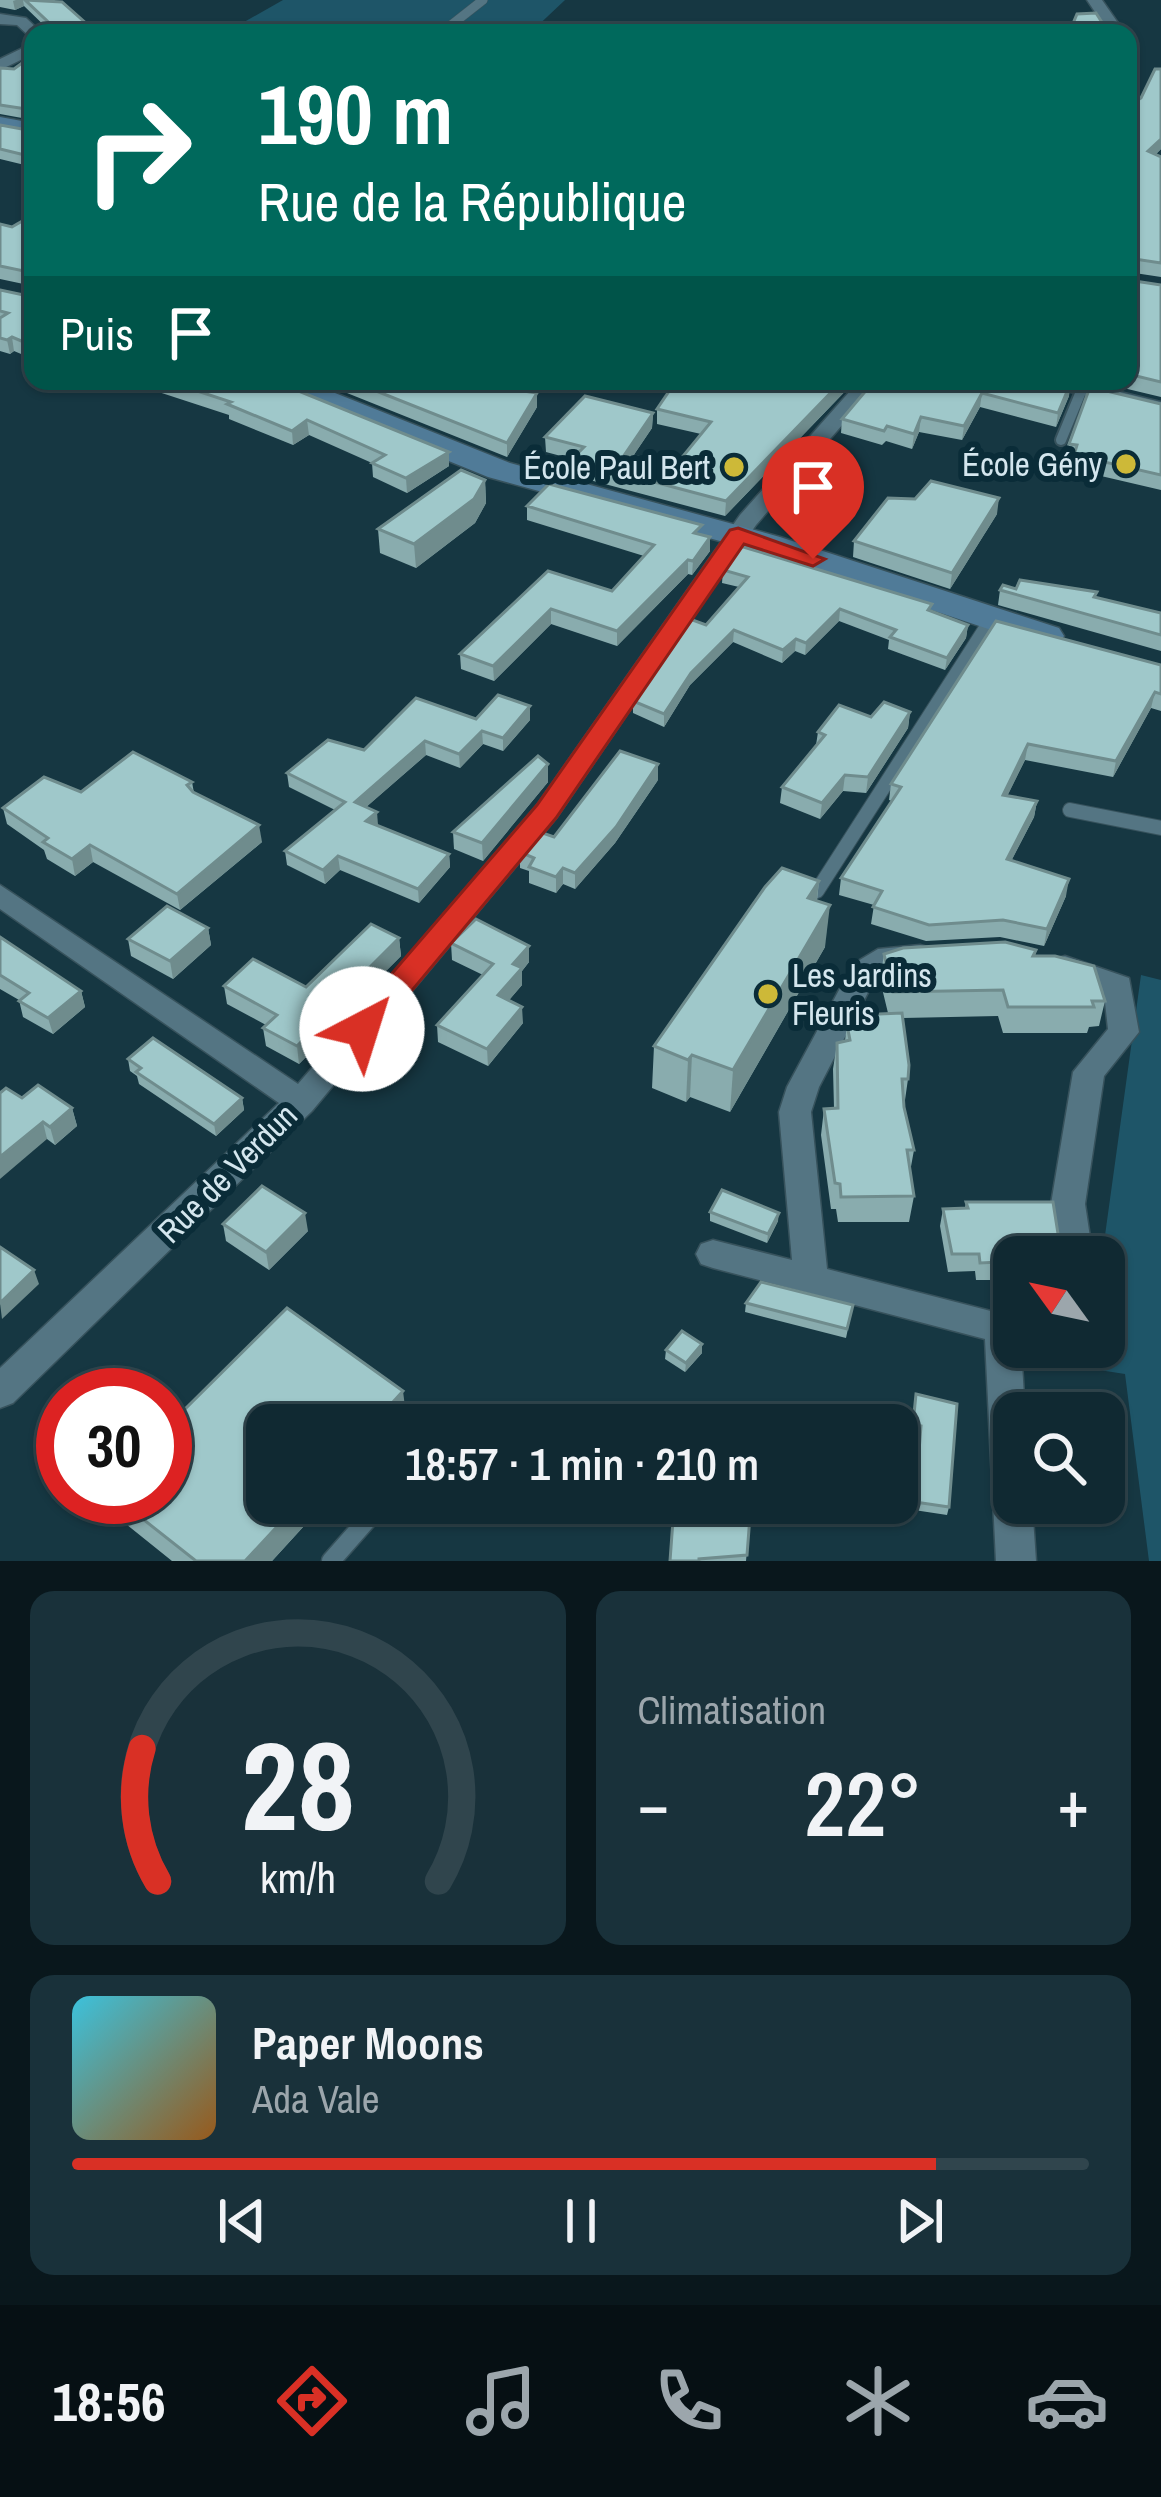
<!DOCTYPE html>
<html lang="fr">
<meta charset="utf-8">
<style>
:root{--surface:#102932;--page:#19313a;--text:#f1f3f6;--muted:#9ca6ac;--line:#30454d;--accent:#d93025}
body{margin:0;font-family:"Archivo Narrow",sans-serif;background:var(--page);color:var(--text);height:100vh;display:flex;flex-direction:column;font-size:45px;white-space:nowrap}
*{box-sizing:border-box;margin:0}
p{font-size:39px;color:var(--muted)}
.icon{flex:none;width:66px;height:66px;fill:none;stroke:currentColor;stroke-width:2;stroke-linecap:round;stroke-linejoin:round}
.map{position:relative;height:1561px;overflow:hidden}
.sheet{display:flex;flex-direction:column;gap:30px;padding:30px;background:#09171c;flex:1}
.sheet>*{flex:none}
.hud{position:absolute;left:24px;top:24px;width:1113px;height:366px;border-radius:24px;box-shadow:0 3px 9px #0004,0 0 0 3px var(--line);background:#00695c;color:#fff;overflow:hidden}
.needle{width:78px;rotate:303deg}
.fabs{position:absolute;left:993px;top:1236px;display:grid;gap:24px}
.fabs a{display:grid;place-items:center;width:132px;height:132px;border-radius:24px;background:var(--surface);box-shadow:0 3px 9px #0004,0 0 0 3px var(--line);font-size:60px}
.speed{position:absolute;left:36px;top:1368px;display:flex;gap:24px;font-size:60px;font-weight:700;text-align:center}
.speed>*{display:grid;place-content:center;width:156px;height:156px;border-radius:50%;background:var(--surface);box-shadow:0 3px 9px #0004,0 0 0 3px var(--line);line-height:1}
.speed .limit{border:18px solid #d22;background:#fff;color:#111}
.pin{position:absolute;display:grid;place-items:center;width:102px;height:102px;color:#fff;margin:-123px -51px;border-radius:50% 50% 50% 0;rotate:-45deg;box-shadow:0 0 12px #0007}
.pin .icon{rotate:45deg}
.me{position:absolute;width:132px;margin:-66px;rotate:40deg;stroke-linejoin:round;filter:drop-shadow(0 0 9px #0008)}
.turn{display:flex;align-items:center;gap:42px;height:252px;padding:0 36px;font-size:54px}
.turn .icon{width:156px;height:156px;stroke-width:2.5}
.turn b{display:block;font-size:84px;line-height:102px}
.then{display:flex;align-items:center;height:114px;padding:0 36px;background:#0003;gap:24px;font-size:45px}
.big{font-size:90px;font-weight:600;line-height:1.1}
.sheet .tile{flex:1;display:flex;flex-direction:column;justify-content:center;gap:18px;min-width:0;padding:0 42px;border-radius:24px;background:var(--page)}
.sheet .dial{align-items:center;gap:0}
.dial svg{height:312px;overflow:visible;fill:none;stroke:var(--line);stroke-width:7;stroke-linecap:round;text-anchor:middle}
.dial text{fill:var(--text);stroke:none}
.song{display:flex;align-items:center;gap:36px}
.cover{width:144px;height:144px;border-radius:18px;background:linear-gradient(135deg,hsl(190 70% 55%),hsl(30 70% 35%))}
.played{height:12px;border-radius:6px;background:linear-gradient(90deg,var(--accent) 85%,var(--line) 85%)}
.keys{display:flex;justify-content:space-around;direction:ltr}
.heat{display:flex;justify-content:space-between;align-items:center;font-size:66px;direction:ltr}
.sheet .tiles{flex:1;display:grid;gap:30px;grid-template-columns:1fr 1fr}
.tile:last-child{grid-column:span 2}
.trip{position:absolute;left:246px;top:1404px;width:672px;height:120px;border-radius:24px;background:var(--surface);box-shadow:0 3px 9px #0004,0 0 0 3px var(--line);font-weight:600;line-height:120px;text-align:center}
.dock{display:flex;height:192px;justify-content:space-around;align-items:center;background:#061014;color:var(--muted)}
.dock .icon{width:84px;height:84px}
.dock .selected{color:var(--accent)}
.dock b{font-size:54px;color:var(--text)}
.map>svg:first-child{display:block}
</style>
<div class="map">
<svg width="1161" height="1561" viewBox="0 0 1161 1561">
<rect width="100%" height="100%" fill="#163742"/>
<g fill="#1e5568">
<polygon points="283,0 565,0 530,33 240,33 246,29 237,26"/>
<polygon points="1141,975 1161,980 1161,1561 1149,1561 1125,1374 1086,1368 1089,1347 1104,1347 1102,1257"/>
</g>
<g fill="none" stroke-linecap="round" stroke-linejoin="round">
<g stroke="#37525c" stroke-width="10">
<polyline id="lane-far3" points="441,33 483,0"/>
</g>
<g stroke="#37525c" stroke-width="14">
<polyline id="lane-far2" points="1061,440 1082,389"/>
</g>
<g stroke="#37525c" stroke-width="16">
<g id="lane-far1">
<polyline points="1070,810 1161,828"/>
<polyline points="817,891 991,620"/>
</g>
</g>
<g stroke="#37525c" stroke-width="21">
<polyline id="lane" points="331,1561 382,1503"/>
</g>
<g stroke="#37525c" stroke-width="3">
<g id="street">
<polygon points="1087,0 1102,0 1125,33 1109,33"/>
<polygon points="0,14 26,18 42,33 29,36 17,25 0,24"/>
<polygon points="33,43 33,54 0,70 0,59"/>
<polygon points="859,381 880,381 756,525 557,817 312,1111 13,1403 0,1408 0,1368 279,1103 0,909 0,885 298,1084 537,805 740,515"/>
<polygon points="1039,381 1075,381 1161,402 1161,414 1042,385"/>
<polygon points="920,945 931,948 935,956 931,964 886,970 875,979 819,1087 811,1112 827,1269 1014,1317 1014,1347 1021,1347 1025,1413 1014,1413 1014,1503 1032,1503 1036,1561 996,1561 985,1339 713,1268 701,1264 696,1254 701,1244 713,1240 792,1260 779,1112 787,1087 853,964 878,949"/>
<polygon points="1065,956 1129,978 1139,1032 1104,1076 1085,1204 1093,1257 1059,1257 1051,1204 1073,1072 1108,1029 1104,993 1054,975 1050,967 1054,959"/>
</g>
</g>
<g stroke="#37525c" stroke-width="3">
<g id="secondary">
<polygon points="0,117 33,123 33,137 0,131"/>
<polygon points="263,381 305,381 510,463 780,537 1059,628 1064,636 1059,644 1033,644 756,551 488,477 267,387"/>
</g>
</g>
<use href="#lane-far3" stroke="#547583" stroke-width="9"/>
<use href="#lane-far2" stroke="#547583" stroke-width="10"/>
<use href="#lane-far1" stroke="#547583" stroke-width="14"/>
<use href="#lane" stroke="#547583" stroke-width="18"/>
<use href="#street" fill="#547583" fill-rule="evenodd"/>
<use href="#secondary" fill="#507b98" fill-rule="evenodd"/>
</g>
<g fill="#89acae">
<polygon points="0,0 54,0 97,33 52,33 24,6 15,10 0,7"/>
<polygon points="33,55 33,120 0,114 0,68 14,69"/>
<polygon points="1161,69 1161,149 1156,154 1161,157 1161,277 1128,272 1128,106 1141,98"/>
<polygon points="0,125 33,131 33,167 0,159"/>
<polygon points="33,217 33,286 0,279 0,224 12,227"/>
<polygon points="1128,280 1161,285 1161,397 1094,381 1128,381"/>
<polygon points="0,290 33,297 33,359 14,351 10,354 0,351"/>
<polygon points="125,381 274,381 449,466 407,493 373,477 372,463 309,435 293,445 229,419 229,415"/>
<polygon points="317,381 468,381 467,383 537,393 537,407 507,457"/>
<polygon points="855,381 725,516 571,475 572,459 546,452 545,437 653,413 652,428 633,456 675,466 701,434 657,424 657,409"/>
<polygon points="874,381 1069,396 1056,427 980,407 962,440 919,432 912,449 886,441 882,445 841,433 842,419"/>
<polygon points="1161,404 1161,490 1071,469 1073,460 1066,458 1069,444"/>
<polygon points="485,480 486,503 475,523 416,568 380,553 378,529"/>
<polygon points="527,506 702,534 710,537 710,551 692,575 688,574 617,646 551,624 494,681 461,669 460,654 548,571 612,591 644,556 527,520"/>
<polygon points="997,514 950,589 853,557 854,541"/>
<polygon points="723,570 931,612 968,625 966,638 945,670 888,649 889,640 839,621 805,655 795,651 782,663 733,642 690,685 664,727 633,713 633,701 706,625 739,587 722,583"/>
<polygon points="1016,589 1096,598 1161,613 1161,651 998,605 1000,590"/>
<polygon points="1161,665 1161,711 1151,708 1113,777 1025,760 1007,796 1037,801 1034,817 1011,861 1066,896 1044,946 1000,937 926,941 871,924 874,905 839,895 841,878 892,801 889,800 891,784"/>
<polygon points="910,712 908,728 866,793 843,791 820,819 780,803 782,787 816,745 818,732 871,717"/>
<polygon points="476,719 530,720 503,751 483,744 460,768 426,755 366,807 378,826 449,854 450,867 419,903 340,870 325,884 287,865 285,851 335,810 289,787 287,773"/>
<polygon points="548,764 548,782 483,861 454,849 453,832"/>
<polygon points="658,780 615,843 575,889 563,884 556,893 529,883 529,871 520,868 520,852 554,837"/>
<polygon points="192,782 194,793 262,842 180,910 93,862 75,876 47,859 44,850 7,824 3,808 81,792"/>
<polygon points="819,881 817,901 825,947 730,1112 690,1097 686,1102 652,1088 654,1046"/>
<polygon points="208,928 211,945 173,979 131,956 128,939"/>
<polygon points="0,937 81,991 85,1007 53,1034 23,1017 19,1000 0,989"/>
<polygon points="399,938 401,956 334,1023 335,1028 299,1064 266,1046 263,1028 266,1025 227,1004 224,986 306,987"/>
<polygon points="451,943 529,962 522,971 522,985 509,1000 523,1023 488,1066 438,1042 437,1025 483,975 452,960"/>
<polygon points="1036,950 1035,956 1105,1001 1099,1026 1089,1027 1087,1033 1003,1033 998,1016 903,1018 908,1079 904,1107 914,1150 910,1172 914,1196 909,1222 838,1222 836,1209 831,1209 821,1135 824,1109 834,1108 833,1069 837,1043 845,1041 847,1025 854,1025 856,1015 888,1013 880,980 884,954"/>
<polygon points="128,1059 242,1098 244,1110 216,1136 139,1084 137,1076 130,1071"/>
<polygon points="22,1098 72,1108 77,1126 55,1145 47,1139"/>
<polygon points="966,1202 1059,1240 1072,1254 1071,1257 1014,1257 1014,1285 1009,1290 996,1280 976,1280 975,1271 948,1272 940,1226 943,1209 965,1208"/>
<polygon points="710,1212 778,1221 767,1243 710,1221"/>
<polygon points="223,1224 308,1231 269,1270 226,1241"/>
<polygon points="746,1303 853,1305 846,1338 745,1312"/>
<polygon points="1055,1347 1092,1347 1086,1369 1053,1360"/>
<polygon points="666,1350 702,1353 685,1372 665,1359"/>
<polygon points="916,1394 949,1507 947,1515 914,1510 919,1435 911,1433"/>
<polygon points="183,1411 406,1415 267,1503 325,1503 272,1561 172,1561 111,1512 107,1497 165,1497"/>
<polygon points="751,1503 746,1561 670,1561 700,1522"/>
</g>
<g fill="#6f8c8d">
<polygon points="16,0 23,0 24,6 15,10 13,1"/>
<polygon points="1161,139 1161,149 1146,164 1148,151"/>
<polygon points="12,337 14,351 10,354 7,340"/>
<polygon points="842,381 855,381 725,516 726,501"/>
<polygon points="1071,382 1069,396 1056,427 1058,413"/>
<polygon points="537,393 537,407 507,457 507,443"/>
<polygon points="982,393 980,407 962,440 964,426"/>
<polygon points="653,413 652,428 625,468 625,454"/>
<polygon points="921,417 919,432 912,449 914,434"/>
<polygon points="307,420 309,435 293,445 292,431"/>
<polygon points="449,452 449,466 407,493 406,478"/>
<polygon points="485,480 486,503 475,523 416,568 414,544"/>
<polygon points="999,498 997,514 950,589 952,573"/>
<polygon points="710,537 710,551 692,575 693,561"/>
<polygon points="688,560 688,574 617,646 617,631"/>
<polygon points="551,609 551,624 494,681 493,666"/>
<polygon points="840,609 839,621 805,655 806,643"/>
<polygon points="968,625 966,638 945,670 947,658"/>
<polygon points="734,630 733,642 690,685 664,727 664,714 691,673"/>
<polygon points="796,639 795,651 782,663 783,650"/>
<polygon points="1155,692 1151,708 1113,777 1116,761"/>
<polygon points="530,706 530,720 503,751 503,738"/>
<polygon points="910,712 908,728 866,793 868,777"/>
<polygon points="482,731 483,744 460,768 459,754"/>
<polygon points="425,741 426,755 356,816 355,802"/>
<polygon points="1028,744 1025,760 1000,811 1003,795"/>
<polygon points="548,764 548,782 483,861 482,843"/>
<polygon points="658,764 658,780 615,843 575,889 575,873"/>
<polygon points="845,775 843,791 820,819 822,803"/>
<polygon points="1037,801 1034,817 1004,875 1007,859"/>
<polygon points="377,812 378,825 366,821"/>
<polygon points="259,825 262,842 180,910 177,894"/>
<polygon points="90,845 93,862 75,876 72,859"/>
<polygon points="449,854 450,867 419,903 418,889"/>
<polygon points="338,856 340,870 325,884 323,870"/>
<polygon points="563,868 563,884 556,893 556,877"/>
<polygon points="1069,879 1066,896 1044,946 1047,929"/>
<polygon points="819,881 814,923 808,898"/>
<polygon points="830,905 825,947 730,1112 733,1070"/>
<polygon points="208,928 211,945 173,979 170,961"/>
<polygon points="399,938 401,956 334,1023 335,1028 299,1064 297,1046 329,1008"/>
<polygon points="529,946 529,962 522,971 522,985 499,1012 498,995 513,964"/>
<polygon points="81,991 85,1007 53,1034 48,1018"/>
<polygon points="522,1007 523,1023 488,1066 487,1049"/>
<polygon points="692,1055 690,1097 686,1102 688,1060"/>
<polygon points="242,1098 244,1110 216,1136 214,1124"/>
<polygon points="72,1108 77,1126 55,1145 50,1127"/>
<polygon points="43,1122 47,1139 0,1179 0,1157"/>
<polygon points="305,1213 308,1231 269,1270 266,1252"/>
<polygon points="779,1213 778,1221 767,1243 768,1234"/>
<polygon points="34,1270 39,1284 2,1319 0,1303"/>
<polygon points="702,1344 702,1353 685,1372 686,1363"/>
<polygon points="403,1391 406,1415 397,1425 372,1425"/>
<polygon points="299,1503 325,1503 272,1561 245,1561"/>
</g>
<g fill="#9fc8ca" stroke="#6f8c8d" stroke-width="3">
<polygon points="25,0 62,2 97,33 60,33"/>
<polygon points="1096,13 1103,24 1099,33 1069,33 1077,14"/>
<polygon points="33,55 33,110 0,105 0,68 14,69"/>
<polygon points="1155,69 1161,69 1161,139 1148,151 1161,157 1161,263 1128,258 1128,106 1141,98"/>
<polygon points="0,125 33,131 33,157 0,149"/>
<polygon points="31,216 33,217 33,273 0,266 0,224 12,227"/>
<polygon points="1128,280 1161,285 1161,382 1128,374"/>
<polygon points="0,290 33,297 33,346 12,337 7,340 0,338 0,318 8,313 0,311"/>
<polygon points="167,381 274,381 449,452 406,478 372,463 385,455 307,420 292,431 227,404 231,402"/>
<polygon points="351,381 457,381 537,393 507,443"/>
<polygon points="676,381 842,381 726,501 571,460 584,447 545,437 585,396 653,413 625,454 675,466 711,422 657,409"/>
<polygon points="874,381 1067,381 1071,382 1058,413 982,393 964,426 921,417 914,434 887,426 884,431 842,419"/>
<polygon points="1090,387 1161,404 1161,475 1074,455 1077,445 1069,444"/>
<polygon points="461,470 485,480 474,499 414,544 378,529"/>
<polygon points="931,481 999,498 952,573 854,541 888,498 915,499"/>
<polygon points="549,484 702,525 694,533 710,537 693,561 688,560 617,631 551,609 493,666 460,654 548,571 612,591 654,545 527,506"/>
<polygon points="740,546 932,604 928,610 968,625 947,658 890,637 896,630 840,609 806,643 796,639 783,650 734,630 691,673 664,714 633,701 690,619 706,625 748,577 723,570"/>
<polygon points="1020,580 1097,592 1094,597 1161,613 1161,635 1000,590 1003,585 1016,589"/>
<polygon points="996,621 1161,665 1161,694 1155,692 1116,761 1028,744 1003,795 1037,801 1007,859 1069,879 1047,929 1003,920 929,925 873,907 882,891 841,878 901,787 891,784"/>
<polygon points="498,695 530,706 503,738 482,731 459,754 425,741 355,802 377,812 366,821 449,854 418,889 338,856 323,870 285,851 345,802 287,773 328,740 364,750 416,698 476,719"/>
<polygon points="884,702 910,712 868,777 845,775 822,803 782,787 825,735 818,732 839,705 871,717"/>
<polygon points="620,751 658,764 616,827 575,873 563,868 556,877 529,867 534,858 520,852 537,831 554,837"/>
<polygon points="133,752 192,782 187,785 193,792 259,825 177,894 90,845 72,859 43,842 48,838 3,808 44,777 81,792"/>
<polygon points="538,756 548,764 482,843 453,832"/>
<polygon points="782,868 819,881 808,898 830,905 733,1070 692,1055 688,1060 654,1046 765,887"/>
<polygon points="167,906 208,928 170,961 128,939"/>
<polygon points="476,919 529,946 513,964 522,968 498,995 522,1007 487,1049 437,1025 493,964 451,943"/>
<polygon points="371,924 399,938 329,1008 333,1010 297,1046 263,1028 277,1015 224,986 253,959 306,987"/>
<polygon points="0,937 81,991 48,1018 19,1001 29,993 0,975"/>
<polygon points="1005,942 1036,950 1033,956 1055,956 1094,966 1105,1001 1092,1001 1094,1007 1008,1007 1003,990 893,992 884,954 903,948"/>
<polygon points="902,1013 909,1065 908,1079 902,1079 904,1107 914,1150 907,1150 914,1196 841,1197 840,1184 835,1183 824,1109 838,1108 837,1043 850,1040 847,1025 857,1025 856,1015"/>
<polygon points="153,1038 242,1098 214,1124 136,1072 141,1068 128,1059"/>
<polygon points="38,1085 72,1108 50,1127 43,1122 0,1157 0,1093 6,1088 22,1098"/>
<polygon points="262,1186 305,1213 266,1252 223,1224"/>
<polygon points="722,1190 779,1213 768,1234 710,1212"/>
<polygon points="966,1202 1053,1202 1059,1240 1069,1244 1072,1254 1014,1257 1013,1273 1000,1262 980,1263 979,1254 952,1254 943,1209 968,1208"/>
<polygon points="0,1247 34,1270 0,1303"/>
<polygon points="761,1282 853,1305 847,1329 746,1303"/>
<polygon points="287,1308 403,1391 372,1425 267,1425 267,1503 299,1503 245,1561 196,1561 115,1497 165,1497 165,1402 168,1399 183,1411"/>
<polygon points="682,1331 702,1344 686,1363 666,1350"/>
<polygon points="916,1394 957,1404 949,1507 915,1502 921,1426 913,1424"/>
<polygon points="702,1503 751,1503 747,1555 699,1559 699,1561 670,1561 673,1520 700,1522"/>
</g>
<polygon fill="#d93025" stroke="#8d1f18" stroke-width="3" points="738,528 825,559 813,566 744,544 556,818 373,1037 351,1037 347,1029 351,1021 537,805 730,530"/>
<g fill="#cdb938" stroke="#0a2c38" stroke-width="4.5">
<circle cx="1126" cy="464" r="12"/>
<circle cx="734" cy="467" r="12"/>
<circle cx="768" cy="994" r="12"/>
</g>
<g text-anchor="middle" stroke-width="12" stroke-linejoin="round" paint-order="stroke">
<g font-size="33" fill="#d4e6ee" stroke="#0a2c38" text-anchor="end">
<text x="1102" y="476">École Gény</text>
<text x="710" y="479">École Paul Bert</text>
<text x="792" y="987" text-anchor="start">Les Jardins<tspan x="792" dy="38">Fleuris</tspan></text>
</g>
<g font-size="33" fill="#d4e6ee" stroke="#0a2c38">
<text transform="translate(227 1173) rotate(-45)" y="12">Rue de Verdun</text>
</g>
</g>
</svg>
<div class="fabs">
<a><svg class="needle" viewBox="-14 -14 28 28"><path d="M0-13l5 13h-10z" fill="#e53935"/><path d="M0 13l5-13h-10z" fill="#9ca6ac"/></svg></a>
<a><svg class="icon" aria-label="search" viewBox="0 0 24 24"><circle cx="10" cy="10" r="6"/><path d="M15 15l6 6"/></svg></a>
</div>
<div class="speed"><div class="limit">30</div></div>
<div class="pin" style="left:813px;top:559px;background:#d93025"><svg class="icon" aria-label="arrive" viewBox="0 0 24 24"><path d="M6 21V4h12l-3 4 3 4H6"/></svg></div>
<svg class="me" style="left:362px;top:1029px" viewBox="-20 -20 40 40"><circle r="19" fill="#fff"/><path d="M0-13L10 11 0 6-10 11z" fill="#d93025"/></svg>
<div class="trip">18:57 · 1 min · 210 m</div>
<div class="hud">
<div class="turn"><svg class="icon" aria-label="right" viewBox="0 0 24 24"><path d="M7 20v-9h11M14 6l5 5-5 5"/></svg><div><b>190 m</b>Rue de la République</div></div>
<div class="then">Puis<svg class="icon" aria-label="arrive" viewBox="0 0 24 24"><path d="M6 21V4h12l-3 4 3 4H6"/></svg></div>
</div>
</div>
<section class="sheet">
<div class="tiles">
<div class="tile dial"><svg viewBox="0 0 100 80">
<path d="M14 69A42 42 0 1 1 86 69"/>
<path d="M14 69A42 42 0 0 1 10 35" stroke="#d93025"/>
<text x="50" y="56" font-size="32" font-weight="700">28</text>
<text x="50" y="72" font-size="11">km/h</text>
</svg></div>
<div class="tile"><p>Climatisation</p>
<div class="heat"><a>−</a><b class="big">22°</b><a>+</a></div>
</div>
<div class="tile">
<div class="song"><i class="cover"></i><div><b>Paper Moons</b><p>Ada Vale</p></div></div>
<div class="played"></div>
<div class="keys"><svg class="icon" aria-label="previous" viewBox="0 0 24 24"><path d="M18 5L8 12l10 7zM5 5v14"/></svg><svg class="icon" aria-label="pause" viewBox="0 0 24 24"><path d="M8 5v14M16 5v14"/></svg><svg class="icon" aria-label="next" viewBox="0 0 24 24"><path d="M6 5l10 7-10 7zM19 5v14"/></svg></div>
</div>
</div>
</section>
<nav class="dock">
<b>18:56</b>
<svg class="icon selected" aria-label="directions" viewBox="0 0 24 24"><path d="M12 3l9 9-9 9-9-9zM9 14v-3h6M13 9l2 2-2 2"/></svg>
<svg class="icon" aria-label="music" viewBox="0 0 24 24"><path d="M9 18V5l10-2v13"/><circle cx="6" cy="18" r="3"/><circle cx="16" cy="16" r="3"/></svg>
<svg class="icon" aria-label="phone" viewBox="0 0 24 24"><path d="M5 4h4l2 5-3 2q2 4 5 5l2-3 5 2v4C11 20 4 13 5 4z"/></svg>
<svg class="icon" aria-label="climate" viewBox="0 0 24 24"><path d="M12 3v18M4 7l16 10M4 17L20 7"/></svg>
<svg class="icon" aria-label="car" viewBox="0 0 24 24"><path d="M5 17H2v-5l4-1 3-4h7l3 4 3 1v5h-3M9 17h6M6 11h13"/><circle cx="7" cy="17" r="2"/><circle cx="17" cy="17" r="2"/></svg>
</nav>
